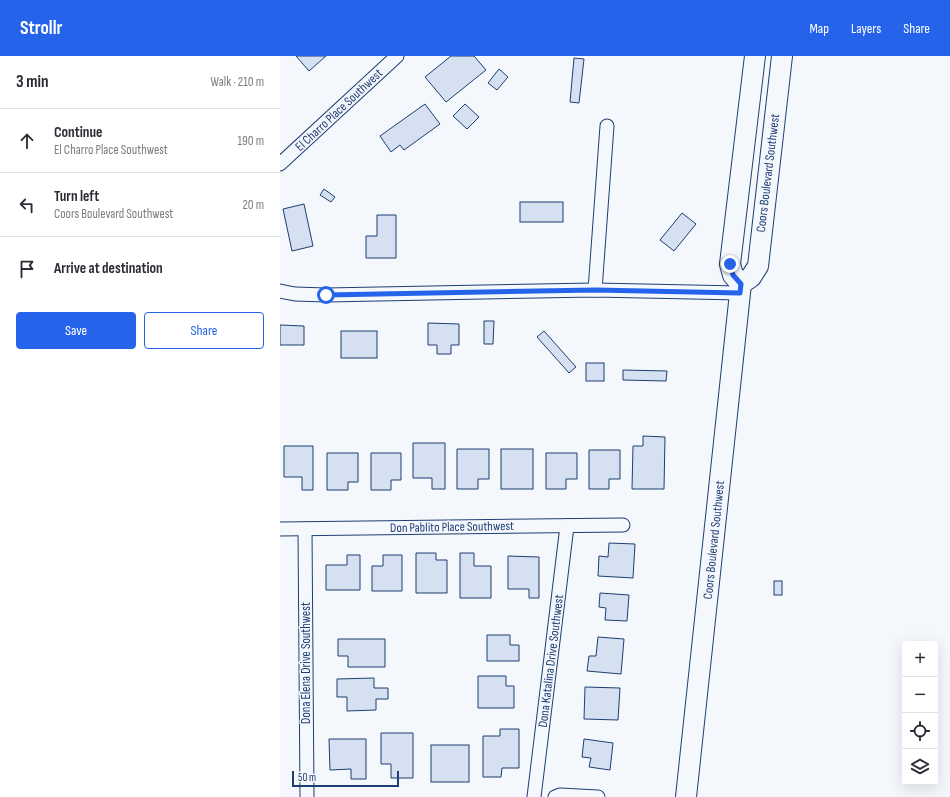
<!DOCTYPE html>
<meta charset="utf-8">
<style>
:root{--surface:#fff;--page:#f2f2f3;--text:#2b2b33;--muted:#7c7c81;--line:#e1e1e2;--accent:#2563eb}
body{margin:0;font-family:"Sofia Sans Condensed",sans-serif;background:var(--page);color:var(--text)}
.controls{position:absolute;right:12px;bottom:12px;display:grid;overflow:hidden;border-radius:4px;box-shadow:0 4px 16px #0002}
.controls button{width:36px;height:36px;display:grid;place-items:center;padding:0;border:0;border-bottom:1px solid var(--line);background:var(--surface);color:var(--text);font:20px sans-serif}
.scale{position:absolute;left:12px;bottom:10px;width:107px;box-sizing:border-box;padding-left:4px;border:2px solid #1d3f73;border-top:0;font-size:11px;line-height:14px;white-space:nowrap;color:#1d3f73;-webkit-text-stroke:3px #f4f7fb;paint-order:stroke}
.stop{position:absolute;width:12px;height:12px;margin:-9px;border:3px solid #2563eb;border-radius:50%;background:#fff}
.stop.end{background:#2563eb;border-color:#fff;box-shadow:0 1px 4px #0008}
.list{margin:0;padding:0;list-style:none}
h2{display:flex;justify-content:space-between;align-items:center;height:52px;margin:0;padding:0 16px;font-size:17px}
h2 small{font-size:13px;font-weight:400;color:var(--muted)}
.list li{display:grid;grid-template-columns:26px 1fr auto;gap:12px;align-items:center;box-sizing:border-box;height:64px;padding:0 16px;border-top:1px solid var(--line)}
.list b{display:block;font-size:15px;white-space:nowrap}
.list p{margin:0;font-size:13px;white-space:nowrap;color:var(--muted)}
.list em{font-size:13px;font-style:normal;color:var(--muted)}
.actions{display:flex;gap:8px;padding:12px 16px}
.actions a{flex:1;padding:9px 0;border:1px solid var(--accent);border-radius:4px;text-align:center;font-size:14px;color:var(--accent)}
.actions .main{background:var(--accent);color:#fff}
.icon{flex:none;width:22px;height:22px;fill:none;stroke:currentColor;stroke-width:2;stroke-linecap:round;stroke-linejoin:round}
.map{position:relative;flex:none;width:670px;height:741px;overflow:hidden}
header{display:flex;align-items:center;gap:24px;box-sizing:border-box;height:56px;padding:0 20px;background:var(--accent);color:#fff}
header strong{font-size:19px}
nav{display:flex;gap:22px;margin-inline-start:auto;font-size:14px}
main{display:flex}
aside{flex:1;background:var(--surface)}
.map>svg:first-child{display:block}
.building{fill:#d5e0f0;stroke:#1d3f73}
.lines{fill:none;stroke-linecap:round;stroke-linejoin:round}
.street-casing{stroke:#1d3f73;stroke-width:15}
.primary-casing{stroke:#1d3f73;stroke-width:22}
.street{stroke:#f4f7fb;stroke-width:13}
.primary{stroke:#f4f7fb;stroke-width:20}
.route{stroke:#2563eb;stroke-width:5}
.labels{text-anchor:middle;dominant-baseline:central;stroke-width:3;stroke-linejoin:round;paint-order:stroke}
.street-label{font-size:13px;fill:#1d3f73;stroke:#f4f7fb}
</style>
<header>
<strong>Strollr</strong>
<nav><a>Map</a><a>Layers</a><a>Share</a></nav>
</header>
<main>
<aside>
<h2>3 min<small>Walk · 210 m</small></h2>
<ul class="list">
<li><svg class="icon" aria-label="ahead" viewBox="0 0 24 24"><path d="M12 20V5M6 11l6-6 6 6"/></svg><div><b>Continue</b><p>El Charro Place Southwest</p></div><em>190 m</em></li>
<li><svg class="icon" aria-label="left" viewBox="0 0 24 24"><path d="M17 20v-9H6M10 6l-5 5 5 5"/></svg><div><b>Turn left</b><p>Coors Boulevard Southwest</p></div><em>20 m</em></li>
<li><svg class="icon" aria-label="arrive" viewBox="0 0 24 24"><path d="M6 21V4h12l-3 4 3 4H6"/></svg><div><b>Arrive at destination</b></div></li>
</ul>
<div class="actions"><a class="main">Save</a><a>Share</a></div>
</aside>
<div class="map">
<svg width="670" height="741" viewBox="0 0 670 741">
<rect width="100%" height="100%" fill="#f4f7fb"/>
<g class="building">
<path d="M16,0H46L29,15Z"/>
<path d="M171,0H194L206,14L166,46L145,21Z"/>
<path d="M294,2L304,3L299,47L290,46Z"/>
<path d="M219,13L228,21L217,34L208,27Z"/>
<path d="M145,48L160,68L124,94L120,89L111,96L100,80Z"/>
<path d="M185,48L199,61L187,73L173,60Z"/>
<path d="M44,133L55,141L51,146L40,139Z"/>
<rect x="240" y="146" width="43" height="20"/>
<path d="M24,148L33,190L12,195L3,153Z"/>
<path d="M402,157L416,168L394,195L380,184Z"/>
<path d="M97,159H116V202H86V180H97Z"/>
<path d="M204,265H214L213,288H204Z"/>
<path d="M148,267L179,268V289H171V298H157V289H148Z"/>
<path d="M0,269L24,270V289H0Z"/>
<rect x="61" y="275" width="36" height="27"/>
<path d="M264,275L296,311L289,317L257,281Z"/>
<rect x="306" y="307" width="18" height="18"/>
<path d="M343,314L387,315L386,325L343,324Z"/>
<path d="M363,380L385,381L384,433H352L353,390H363Z"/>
<path d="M133,387H165V433H152V422H133Z"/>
<path d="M4,390H33V434H22V421H4Z"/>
<path d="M177,393H209V423H198V433H177Z"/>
<rect x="221" y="393" width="32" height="40"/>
<path d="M309,394H340V423H329V433H309Z"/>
<path d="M47,397H78V426H68V434H47Z"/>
<path d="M91,397H121V424H111V434H91Z"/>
<path d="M266,397H297V423H286V433H266Z"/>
<path d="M329,487L355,488L353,522L318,520L319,500L328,501Z"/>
<path d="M136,497H156V504H167V537H136Z"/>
<path d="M180,497H194V510H211V542H180Z"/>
<path d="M67,499H80V534H46V509H67Z"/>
<path d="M103,499H122V535H92V510H103Z"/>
<path d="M228,500L259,501V542H249V533H228Z"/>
<rect x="494" y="525" width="8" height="14"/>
<path d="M320,537L349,539L347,565L325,564L326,552L319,551Z"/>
<path d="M207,579H230V589H239V605H207Z"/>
<path d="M318,581L344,583L341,618L307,615L309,600H316Z"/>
<path d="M58,583H105V611H68V600H58Z"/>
<path d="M198,620H226V630H234V652H198Z"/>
<path d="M94,622V632H108V643H96V654L67,655V641H57V623Z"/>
<path d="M305,631L340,632L338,664L304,663Z"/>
<path d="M220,673H239V712H222L221,721H203V680H220Z"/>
<path d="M101,677H133V722H111V708H101Z"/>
<path d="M49,683H86V723H71V713L50,714Z"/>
<path d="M304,683L333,687L330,714L309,711L311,702L302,701Z"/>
<rect x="151" y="689" width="38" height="37"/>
</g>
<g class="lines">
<defs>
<g id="street">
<path d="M0,108L117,0"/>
<path d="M315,234L327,70"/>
<path d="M0,235L15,238L46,239L315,234L460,237"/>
<path d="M0,473L343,469"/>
<path d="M25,473L27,741"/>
<path d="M254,741L287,470"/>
<path d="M275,741L280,739L318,741"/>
</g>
<g id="primary">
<path d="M461,228L471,221L478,210L502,0"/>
<path d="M406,741L460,237L461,228L453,219L450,208L475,0"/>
</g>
</defs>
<use href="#street" class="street-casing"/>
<use href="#primary" class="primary-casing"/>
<use href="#street" class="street"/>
<use href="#primary" class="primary"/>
</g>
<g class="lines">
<path class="route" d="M46,239L315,234L460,237L461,228L453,219L450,208"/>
</g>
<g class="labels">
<g class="street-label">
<text transform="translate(59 54) rotate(-43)">El Charro Place Southwest</text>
<text transform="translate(488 117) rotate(-83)">Coors Boulevard Southwest</text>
<text transform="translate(172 471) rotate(-1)">Don Pablito Place Southwest</text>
<text transform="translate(434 484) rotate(-84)">Coors Boulevard Southwest</text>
<text transform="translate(271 605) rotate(-83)">Dona Katalina Drive Southwest</text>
<text transform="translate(26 607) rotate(-90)">Dona Elena Drive Southwest</text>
</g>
</g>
</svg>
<div class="controls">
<button>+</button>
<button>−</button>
<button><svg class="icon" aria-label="locate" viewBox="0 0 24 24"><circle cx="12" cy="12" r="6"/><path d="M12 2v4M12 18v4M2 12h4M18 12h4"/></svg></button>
<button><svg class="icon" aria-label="layers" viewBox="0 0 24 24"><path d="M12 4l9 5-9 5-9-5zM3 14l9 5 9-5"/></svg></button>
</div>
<div class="scale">50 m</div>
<div class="stop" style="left:46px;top:239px"></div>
<div class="stop end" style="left:450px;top:208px"></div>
</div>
</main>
